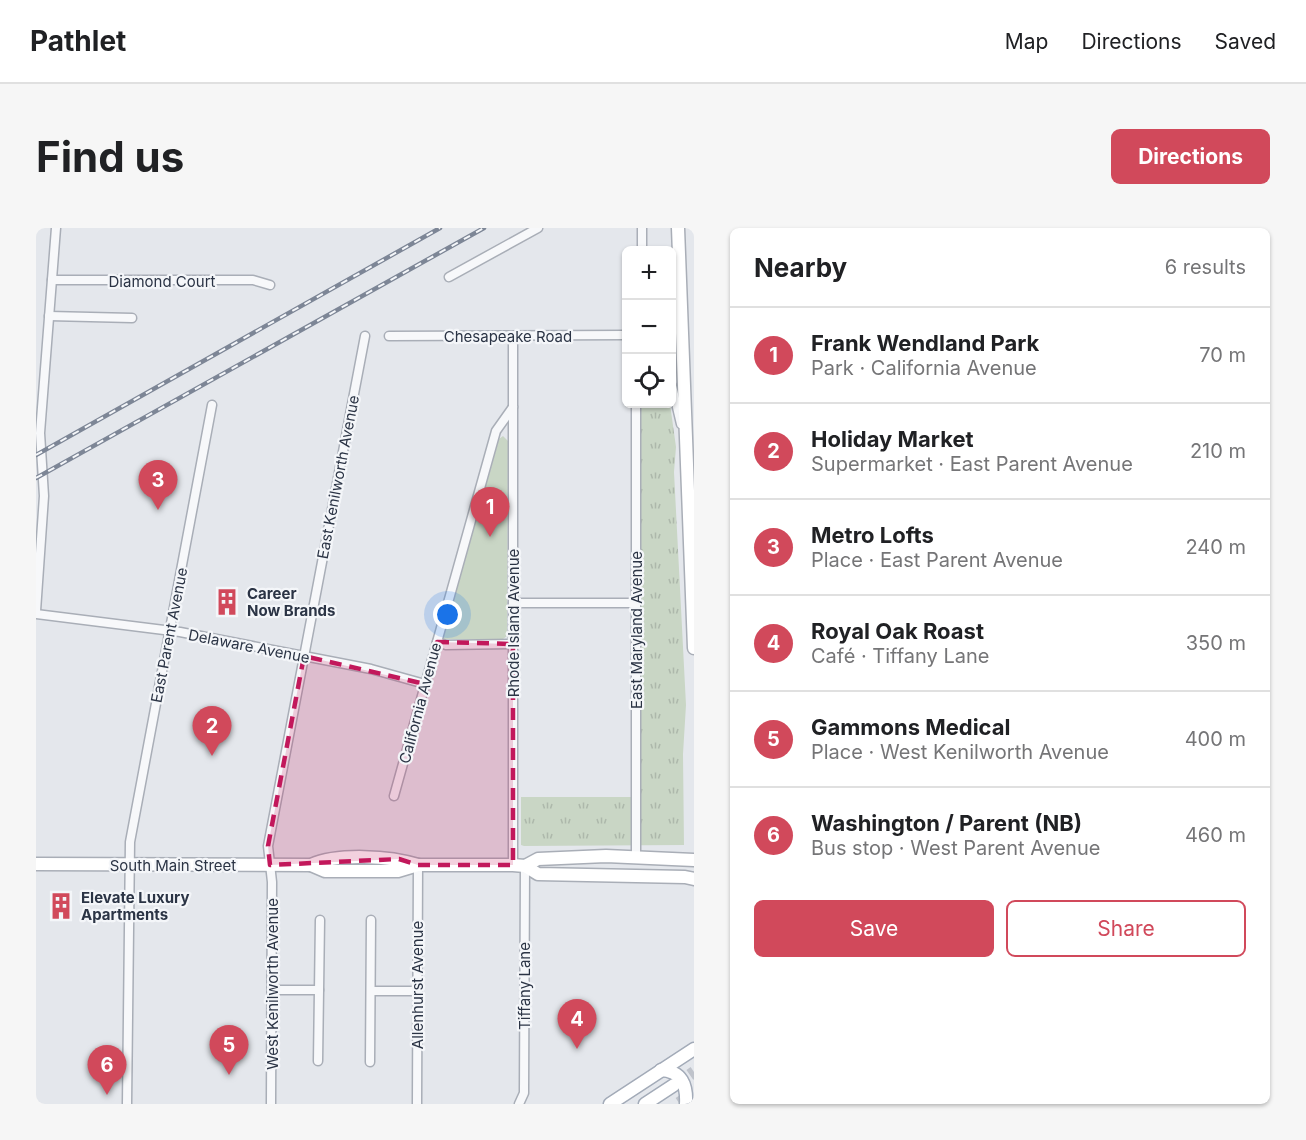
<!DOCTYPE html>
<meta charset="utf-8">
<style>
:root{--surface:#fff;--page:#f6f6f6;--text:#202124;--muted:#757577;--line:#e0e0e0;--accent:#d1495b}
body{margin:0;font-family:Inter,sans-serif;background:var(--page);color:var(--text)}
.controls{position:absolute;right:18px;top:18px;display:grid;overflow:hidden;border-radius:9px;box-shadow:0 2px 4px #0004}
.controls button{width:54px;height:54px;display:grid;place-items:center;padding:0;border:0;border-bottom:2px solid var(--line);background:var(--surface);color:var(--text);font:30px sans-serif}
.you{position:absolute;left:412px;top:387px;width:21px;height:21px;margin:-15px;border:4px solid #fff;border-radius:50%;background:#1a73e8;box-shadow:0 0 0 9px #1a73e833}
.badge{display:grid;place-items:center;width:39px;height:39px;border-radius:50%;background:var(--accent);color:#fff;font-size:20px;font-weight:700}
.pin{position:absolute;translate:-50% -50px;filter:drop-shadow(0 2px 3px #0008)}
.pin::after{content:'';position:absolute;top:32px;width:21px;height:18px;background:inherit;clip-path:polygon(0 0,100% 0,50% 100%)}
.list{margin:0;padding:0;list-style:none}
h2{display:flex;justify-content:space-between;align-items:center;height:78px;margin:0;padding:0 24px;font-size:26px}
h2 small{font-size:20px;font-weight:400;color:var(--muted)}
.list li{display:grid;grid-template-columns:39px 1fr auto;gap:18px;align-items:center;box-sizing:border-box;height:96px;padding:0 24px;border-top:2px solid var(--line)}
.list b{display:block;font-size:22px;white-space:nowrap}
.list p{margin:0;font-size:20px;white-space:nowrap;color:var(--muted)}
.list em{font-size:20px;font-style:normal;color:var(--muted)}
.actions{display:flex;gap:12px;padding:18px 24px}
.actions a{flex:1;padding:14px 0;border:2px solid var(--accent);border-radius:9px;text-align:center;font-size:21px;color:var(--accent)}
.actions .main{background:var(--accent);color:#fff}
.icon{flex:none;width:33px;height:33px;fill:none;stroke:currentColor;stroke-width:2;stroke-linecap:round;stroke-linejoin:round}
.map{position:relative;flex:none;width:658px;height:876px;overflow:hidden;border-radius:9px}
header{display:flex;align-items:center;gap:36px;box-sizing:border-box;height:84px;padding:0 30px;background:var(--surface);border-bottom:2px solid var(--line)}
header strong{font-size:28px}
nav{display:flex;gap:33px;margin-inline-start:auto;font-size:21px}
.intro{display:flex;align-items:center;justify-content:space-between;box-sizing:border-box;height:144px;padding:0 36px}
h1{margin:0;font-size:42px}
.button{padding:15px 27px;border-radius:9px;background:var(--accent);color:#fff;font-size:21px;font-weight:700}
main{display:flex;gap:36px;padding:0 36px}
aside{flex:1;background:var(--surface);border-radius:9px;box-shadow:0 2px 4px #0004}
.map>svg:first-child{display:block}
.grass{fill:url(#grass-tufts)}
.green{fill:#c9d6c5}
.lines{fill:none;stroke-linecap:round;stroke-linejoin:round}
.primary-tunnel{stroke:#bfc3cb;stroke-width:12;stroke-dasharray:12 6;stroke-linecap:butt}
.street-casing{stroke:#a9aeb7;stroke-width:11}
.secondary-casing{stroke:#a9aeb7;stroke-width:15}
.primary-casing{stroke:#a3abb8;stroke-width:15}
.street{stroke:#f7f8fa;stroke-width:8}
.secondary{stroke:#fff;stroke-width:12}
.primary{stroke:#fff;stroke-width:12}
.rail-casing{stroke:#7d8696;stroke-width:4.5}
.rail{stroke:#f4f6f9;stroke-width:2;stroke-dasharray:7;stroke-linecap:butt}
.marked{fill:#c2185b;fill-opacity:0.2;stroke:#c2185b;stroke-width:4.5;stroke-dasharray:12 8;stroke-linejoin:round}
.labels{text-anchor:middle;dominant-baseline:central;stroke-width:4.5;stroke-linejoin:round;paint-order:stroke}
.street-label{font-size:15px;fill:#2b3445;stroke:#f4f6f9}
.poi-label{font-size:15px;font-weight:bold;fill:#2b3445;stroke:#f4f6f9;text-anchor:start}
</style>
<header>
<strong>Pathlet</strong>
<nav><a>Map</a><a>Directions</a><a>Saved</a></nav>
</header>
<div class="intro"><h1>Find us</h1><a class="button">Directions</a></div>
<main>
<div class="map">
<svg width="658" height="876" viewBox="0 0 658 876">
<defs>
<pattern id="grass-tufts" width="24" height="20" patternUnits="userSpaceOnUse" patternTransform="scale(1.5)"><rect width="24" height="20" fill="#c9d6c5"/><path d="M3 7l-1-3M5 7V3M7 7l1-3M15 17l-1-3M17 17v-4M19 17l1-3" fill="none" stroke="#adb8ab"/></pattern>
</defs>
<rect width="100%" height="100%" fill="#e4e7ec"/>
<path class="grass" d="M605,176H634L640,219L638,244L650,477L647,526L648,617L488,618L485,617V569H604Z"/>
<path class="green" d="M467,208L472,213L471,408L467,411H407L463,211Z"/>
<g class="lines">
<g class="primary-tunnel">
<path d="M639,857L658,844"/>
<path d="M643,875L658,865"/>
</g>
<defs>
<g id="street">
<path d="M606,22V0"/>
<path d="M413,49L502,0"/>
<path d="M16,52H217L234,57"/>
<path d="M13,88L96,90"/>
<path d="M353,108L590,107"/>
<path d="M636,158L645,196"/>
<path d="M477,375H600"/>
<path d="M0,383L8,268L4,205L20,0"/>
<path d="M0,386L144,404L335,441L389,456"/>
<path d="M401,414L410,417L477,416"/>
<path d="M358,568L460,203L477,179"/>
<path d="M600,628V176"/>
<path d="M477,637V117"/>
<path d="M236,762H283"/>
<path d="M335,763H381"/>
<path d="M282,833L284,692"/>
<path d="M334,834L335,692"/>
<path d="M91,876L94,614L176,177"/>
<path d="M235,876L236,654L232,618L329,108"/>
<path d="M381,876L382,637"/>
<path d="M483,876L488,865L489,638"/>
</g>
<g id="secondary">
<path d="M642,0L658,420"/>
<path d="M0,636L275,637C302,625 354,628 382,637"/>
<path d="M275,637L289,643H362L382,637H477L489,638L502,646L649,649L658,651"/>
<path d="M489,638L502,631L570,628L658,632"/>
</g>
<g id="primary">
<path d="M625,842C646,843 651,857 650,876"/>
<path d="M574,876L658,821"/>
<path d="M609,876L638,857"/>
</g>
</defs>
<use href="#street" class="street-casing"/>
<use href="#secondary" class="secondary-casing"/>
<use href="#primary" class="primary-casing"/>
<use href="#street" class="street"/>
<use href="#secondary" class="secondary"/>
<use href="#primary" class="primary"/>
<defs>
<g id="rail">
<path d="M0,227L404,0"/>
<path d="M0,250L448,0"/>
</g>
</defs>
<use href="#rail" class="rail-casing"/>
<use href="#rail" class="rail"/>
</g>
<path class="marked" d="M401,414L477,416V637H382L363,631L234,637L232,618L268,428L389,456Z"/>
<defs>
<symbol id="building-bare" viewBox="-9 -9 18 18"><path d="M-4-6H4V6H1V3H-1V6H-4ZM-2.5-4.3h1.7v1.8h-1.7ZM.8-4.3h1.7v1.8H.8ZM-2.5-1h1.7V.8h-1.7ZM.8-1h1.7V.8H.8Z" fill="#d1495b" stroke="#f4f6f9" stroke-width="2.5" paint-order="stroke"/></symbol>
</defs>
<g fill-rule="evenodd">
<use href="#building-bare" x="172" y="355" width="38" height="38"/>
<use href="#building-bare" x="6" y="659" width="38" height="38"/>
</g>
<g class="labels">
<g class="street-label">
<text x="126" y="53">Diamond Court</text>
<text x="472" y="108">Chesapeake Road</text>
<text transform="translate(302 249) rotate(-79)">East Kenilworth Avenue</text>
<text transform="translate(477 395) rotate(-90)">Rhode Island Avenue</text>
<text transform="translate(600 402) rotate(-90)">East Maryland Avenue</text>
<text transform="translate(133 407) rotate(-79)">East Parent Avenue</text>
<text transform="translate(213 418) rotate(11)">Delaware Avenue</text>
<text transform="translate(384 475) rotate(-75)">California Avenue</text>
<text x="137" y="637">South Main Street</text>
<text transform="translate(236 756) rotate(-90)">West Kenilworth Avenue</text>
<text transform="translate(381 757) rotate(-90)">Allenhurst Avenue</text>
<text transform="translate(488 758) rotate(-90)">Tiffany Lane</text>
</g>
<g class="poi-label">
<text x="211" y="365">Career<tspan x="211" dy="17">Now Brands</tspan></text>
<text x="45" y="669">Elevate Luxury<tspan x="45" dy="17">Apartments</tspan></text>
</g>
</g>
</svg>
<div class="controls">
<button>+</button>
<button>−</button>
<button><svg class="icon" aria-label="locate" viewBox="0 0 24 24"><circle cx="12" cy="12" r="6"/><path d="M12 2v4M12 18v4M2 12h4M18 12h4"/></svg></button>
</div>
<div class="you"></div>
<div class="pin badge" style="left:454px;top:309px">1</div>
<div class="pin badge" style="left:176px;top:528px">2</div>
<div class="pin badge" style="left:122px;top:282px">3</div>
<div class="pin badge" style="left:541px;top:821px">4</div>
<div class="pin badge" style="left:193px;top:847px">5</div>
<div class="pin badge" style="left:71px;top:867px">6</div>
</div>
<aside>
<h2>Nearby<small>6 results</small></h2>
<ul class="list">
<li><span class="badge">1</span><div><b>Frank Wendland Park</b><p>Park · California Avenue</p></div><em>70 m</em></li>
<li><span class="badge">2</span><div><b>Holiday Market</b><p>Supermarket · East Parent Avenue</p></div><em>210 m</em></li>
<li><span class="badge">3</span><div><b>Metro Lofts</b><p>Place · East Parent Avenue</p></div><em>240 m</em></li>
<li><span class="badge">4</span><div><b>Royal Oak Roast</b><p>Café · Tiffany Lane</p></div><em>350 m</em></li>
<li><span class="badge">5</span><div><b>Gammons Medical</b><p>Place · West Kenilworth Avenue</p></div><em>400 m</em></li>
<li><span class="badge">6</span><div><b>Washington / Parent (NB)</b><p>Bus stop · West Parent Avenue</p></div><em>460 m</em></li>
</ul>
<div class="actions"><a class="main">Save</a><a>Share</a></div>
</aside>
</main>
